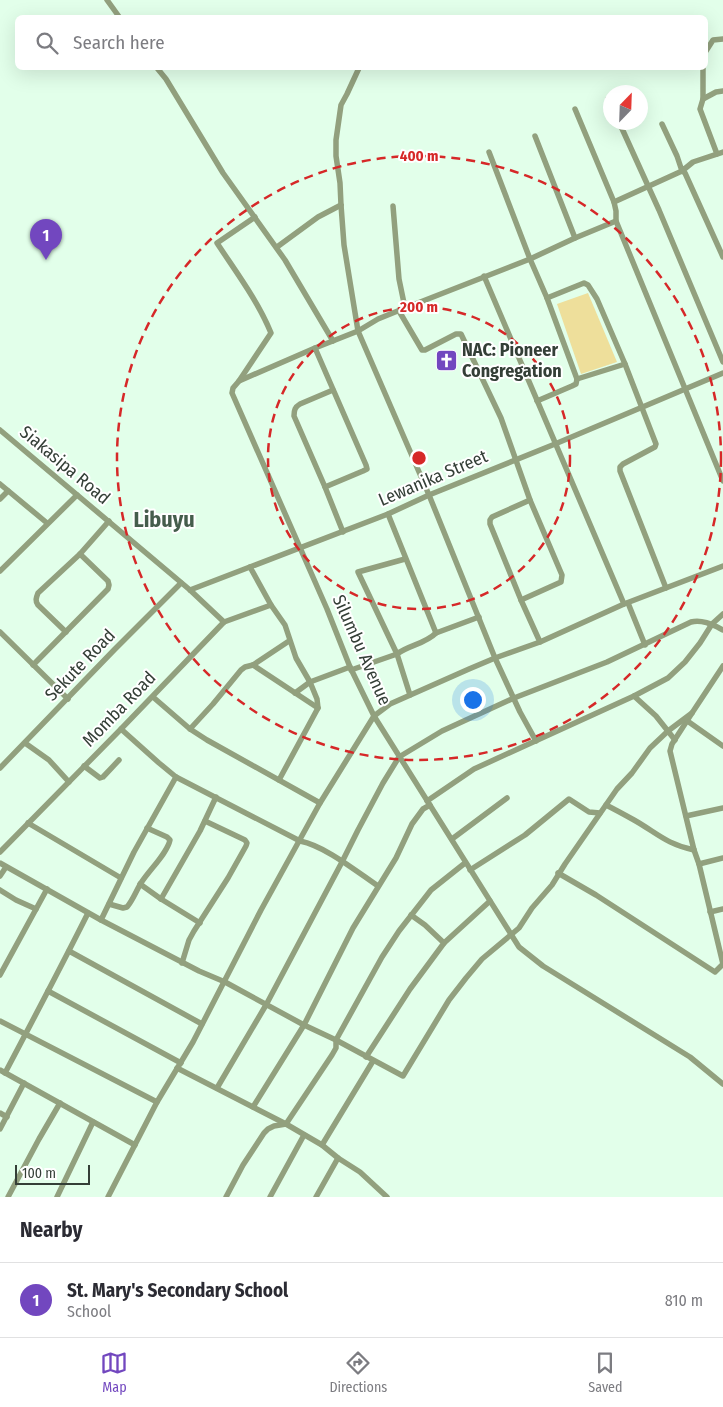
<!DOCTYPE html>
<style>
:root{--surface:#fff;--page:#f2f2f3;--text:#2b2b33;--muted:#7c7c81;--line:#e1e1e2;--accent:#7247bf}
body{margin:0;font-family:"Fira Sans Condensed",sans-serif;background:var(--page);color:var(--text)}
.compass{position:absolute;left:603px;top:85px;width:45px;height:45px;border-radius:50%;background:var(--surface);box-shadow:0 5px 20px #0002;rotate:23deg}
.scale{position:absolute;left:15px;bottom:12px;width:75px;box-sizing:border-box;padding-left:5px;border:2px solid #343f37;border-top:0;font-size:14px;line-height:18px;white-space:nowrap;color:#343f37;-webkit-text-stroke:4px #fff;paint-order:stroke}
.you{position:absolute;left:472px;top:699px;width:18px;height:18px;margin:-12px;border:4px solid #fff;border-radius:50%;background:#1a73e8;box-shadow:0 0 0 8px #1a73e833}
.badge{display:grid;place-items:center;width:32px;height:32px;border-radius:50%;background:var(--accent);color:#fff;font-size:16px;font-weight:700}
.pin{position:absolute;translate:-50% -41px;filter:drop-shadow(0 1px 2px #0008)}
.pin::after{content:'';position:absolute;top:26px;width:18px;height:15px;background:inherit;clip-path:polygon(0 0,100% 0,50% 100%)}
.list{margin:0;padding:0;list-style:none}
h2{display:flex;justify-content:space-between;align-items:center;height:65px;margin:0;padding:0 20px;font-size:21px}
h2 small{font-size:16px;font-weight:400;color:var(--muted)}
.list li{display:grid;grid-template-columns:32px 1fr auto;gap:15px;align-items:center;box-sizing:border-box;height:75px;padding:0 20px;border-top:1px solid var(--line)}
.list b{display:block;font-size:19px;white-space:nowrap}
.list p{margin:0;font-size:16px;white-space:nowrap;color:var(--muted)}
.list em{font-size:16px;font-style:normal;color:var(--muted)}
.icon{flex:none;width:28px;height:28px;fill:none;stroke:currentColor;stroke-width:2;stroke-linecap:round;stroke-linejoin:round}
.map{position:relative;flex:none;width:723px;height:1197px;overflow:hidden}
.search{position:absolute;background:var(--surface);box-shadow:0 5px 20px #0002;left:15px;right:15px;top:15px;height:55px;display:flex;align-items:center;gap:12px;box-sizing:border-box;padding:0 18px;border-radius:8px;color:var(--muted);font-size:19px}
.sheet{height:140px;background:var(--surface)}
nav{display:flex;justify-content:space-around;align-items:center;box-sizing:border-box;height:70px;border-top:1px solid var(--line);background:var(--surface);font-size:14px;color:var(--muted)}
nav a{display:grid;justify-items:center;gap:2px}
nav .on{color:var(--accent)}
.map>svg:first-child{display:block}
.green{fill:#eedf9b}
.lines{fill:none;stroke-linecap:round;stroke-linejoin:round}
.street{stroke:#92a07e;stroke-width:5.5}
.ring{fill:none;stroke:#d62828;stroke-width:2.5;stroke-dasharray:9 6}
.labels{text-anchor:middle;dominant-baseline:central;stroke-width:4;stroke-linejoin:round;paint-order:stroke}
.poi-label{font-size:18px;font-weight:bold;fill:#343f37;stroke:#fff;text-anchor:start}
.street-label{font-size:18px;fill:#343f37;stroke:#fff}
.district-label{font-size:22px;font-weight:bold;fill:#455d4c;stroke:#fff}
.centre{fill:#d62828;stroke:#fff;stroke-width:2.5}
.ring-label{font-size:15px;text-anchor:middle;font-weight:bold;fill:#d62828;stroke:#fff;stroke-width:4;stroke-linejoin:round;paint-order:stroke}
</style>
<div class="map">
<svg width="723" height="1197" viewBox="0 0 723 1197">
<rect width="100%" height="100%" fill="#e2ffea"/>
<path class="green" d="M588,293L617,362L581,374L557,304Z"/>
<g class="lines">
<g class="street">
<path d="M107,0L120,18"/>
<path d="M706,51L713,40L723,39"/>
<path d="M157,68L166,79L223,173L285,260L333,341"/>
<path d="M359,68L347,94L341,105L336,140V156L340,183L341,205L344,245L358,331L429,495L495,658L520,712L536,741"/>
<path d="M608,99L610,104"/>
<path d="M703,99V68"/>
<path d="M575,109L614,202L616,211V221L723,481"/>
<path d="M619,122L659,210L723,362"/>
<path d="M662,124L677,156L682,171L693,162L723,152"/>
<path d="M535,136L575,238"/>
<path d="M489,152L530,259L547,298L577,379L576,384L572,386L537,401"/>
<path d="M717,154L700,109L703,99L716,92L723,91"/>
<path d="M614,202L682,171L685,173L723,257"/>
<path d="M393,206L399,279L405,308"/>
<path d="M616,221L575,238L530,259L405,308L378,319L358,331L315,348L239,381L233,388L232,393L327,609L350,667L374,716L519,947L543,966L690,1057L723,1084"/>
<path d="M277,247L318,217L341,205"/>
<path d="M484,276L624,604"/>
<path d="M547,298L584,283L588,285L597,299L625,364L656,444L655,447L653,448L623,464L620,467V471L666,588"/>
<path d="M399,311L422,350H425L456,334H461L501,418L530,500L562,575L561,582L521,600"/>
<path d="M315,348L366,465L367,469L363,471L325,487L343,532"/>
<path d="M577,379L625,364"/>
<path d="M239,381L271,333C258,301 236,272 217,243L255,217"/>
<path d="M0,430L190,590L224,622"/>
<path d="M0,484L47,523"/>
<path d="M325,487L294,416C294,410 295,407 300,404L333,390"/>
<path d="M0,499L8,491"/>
<path d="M530,500L492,517L490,520V524L521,600L540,642"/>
<path d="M388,514L436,633L479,617"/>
<path d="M405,559L358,572L397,654C409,645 425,644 436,633"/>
<path d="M250,567L271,605L285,625L296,658L310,682L317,699L318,708L279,780"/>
<path d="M0,571L77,495"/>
<path d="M190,590L388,514L429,495L555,444L723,373"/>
<path d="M628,603L645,645"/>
<path d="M0,632L68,699"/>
<path d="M66,632L38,605C35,601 36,598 38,593L80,554L109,521"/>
<path d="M33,665L108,589L109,585L108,581L80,554"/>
<path d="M253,665L318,708"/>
<path d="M723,666L692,713L672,744L670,751L694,850L699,864L723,964"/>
<path d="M351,670L397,654L410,695"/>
<path d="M295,693L310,682L350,667"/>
<path d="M634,696L656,716L675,740"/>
<path d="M153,697L190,729L207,740L320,803"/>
<path d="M686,720L723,746"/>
<path d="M121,729L159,763L176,777L300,841C325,846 356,871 378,886"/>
<path d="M190,729L213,704L241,670L245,667L253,665L289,641"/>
<path d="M25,743L49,760L69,782"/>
<path d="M84,766L100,778L103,777L119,760"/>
<path d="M0,768L115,649L181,583"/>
<path d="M427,801L474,769L634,696L668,678L685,662L700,643L712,624L723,614"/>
<path d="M606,805C616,810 625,815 634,820C657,833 666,844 694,850"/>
<path d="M686,816L723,808"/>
<path d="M28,823L121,878"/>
<path d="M452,839L507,798"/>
<path d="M0,852L121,729L224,622L271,605"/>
<path d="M0,863L101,920L199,971L225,982L304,1025L336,1040L403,1076L449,1000L466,978L482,959L519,928L532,908L552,885L565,864L617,789L632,773L650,748L668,731L692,713"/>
<path d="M699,864L723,858"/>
<path d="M470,870L525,835L569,799L589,812L600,813"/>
<path d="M558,873L596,895L715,972L723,964"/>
<path d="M0,876L6,867"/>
<path d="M140,884L161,899L200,923"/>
<path d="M0,890L16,900L36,909"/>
<path d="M161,899L200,831L216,797"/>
<path d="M109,904L123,908L127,907C133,900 136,891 141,883C149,870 167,854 170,840L167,837L147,828"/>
<path d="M710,912L723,909"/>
<path d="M101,920L134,852L176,777"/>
<path d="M444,943L490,901"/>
<path d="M69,951L202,1024"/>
<path d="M182,963L189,940L194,931L228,878L246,846L247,843L245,840L205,821"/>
<path d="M0,975L47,889"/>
<path d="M48,991L181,1063"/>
<path d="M0,1021L157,1102"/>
<path d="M366,1057L410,989L444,943L425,925L411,915"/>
<path d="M177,1068L286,1124L322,1145L338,1158L360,1172L387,1197"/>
<path d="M0,1070L135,1145"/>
<path d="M5,1073C33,1020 61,967 88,913"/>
<path d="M217,1088L266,1005L342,862L358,830L383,783L399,757L442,731L514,698L607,662L691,622C702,619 713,625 723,630"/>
<path d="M253,1107L304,1025L353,928L396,858L412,824L423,809L430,805"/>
<path d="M0,1113L7,1117"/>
<path d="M0,1129L24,1083"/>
<path d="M322,1145L373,1061"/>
<path d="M8,1197L39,1139L60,1103"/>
<path d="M57,1197L93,1122"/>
<path d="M108,1197L157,1102L193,1042L261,910L320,803L374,716L390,704L469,669L495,658L540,642L624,604L723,566"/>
<path d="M226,1197L243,1165L264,1133L268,1129L274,1126L286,1124L332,1055L336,1048V1040L382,957L399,931L431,890L465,863"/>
<path d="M270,1197L304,1135"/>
<path d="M316,1197L338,1158"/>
</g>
</g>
<g class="ring">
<circle cx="419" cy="458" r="151"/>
<circle cx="419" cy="458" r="302"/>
</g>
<defs>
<symbol id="church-square" viewBox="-11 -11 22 22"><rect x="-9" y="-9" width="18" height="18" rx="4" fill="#7247bf" stroke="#fff"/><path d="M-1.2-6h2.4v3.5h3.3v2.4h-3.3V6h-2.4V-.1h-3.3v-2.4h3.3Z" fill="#fff"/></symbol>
</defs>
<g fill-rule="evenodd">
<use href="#church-square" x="434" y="348" width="25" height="25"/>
</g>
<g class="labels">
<g class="poi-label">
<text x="462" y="350">NAC: Pioneer<tspan x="462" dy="21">Congregation</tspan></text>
</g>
<g class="street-label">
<text transform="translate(65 465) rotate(40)">Siakasipa Road</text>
<text transform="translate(433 478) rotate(-23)">Lewanika Street</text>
<text transform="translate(362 650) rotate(66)">Silumbu Avenue</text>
<text transform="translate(80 665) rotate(-46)">Sekute Road</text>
<text transform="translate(119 709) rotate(-46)">Momba Road</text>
</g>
<g class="district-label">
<text x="164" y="519">Libuyu</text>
</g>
</g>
<circle cx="419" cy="458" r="8" class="centre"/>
<g class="ring-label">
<text x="419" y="161">400 m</text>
<text x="419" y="312">200 m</text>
</g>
</svg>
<svg class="compass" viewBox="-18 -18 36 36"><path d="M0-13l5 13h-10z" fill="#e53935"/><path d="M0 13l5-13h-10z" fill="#7c7c81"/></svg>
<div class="scale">100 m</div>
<div class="you"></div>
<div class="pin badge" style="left:46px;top:260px">1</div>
<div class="search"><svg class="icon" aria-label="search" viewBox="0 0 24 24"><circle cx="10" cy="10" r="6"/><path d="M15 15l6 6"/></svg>Search here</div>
</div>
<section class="sheet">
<h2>Nearby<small></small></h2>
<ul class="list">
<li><span class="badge">1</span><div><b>St. Mary's Secondary School</b><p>School</p></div><em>810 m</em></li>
</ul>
</section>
<nav>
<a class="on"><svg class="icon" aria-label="map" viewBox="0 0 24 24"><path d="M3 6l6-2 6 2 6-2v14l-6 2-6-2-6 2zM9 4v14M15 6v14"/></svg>Map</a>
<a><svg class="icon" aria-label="directions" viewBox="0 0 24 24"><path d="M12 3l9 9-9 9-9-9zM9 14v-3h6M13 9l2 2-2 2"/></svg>Directions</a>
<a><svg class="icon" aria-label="saved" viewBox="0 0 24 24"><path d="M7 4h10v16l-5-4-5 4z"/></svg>Saved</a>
</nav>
